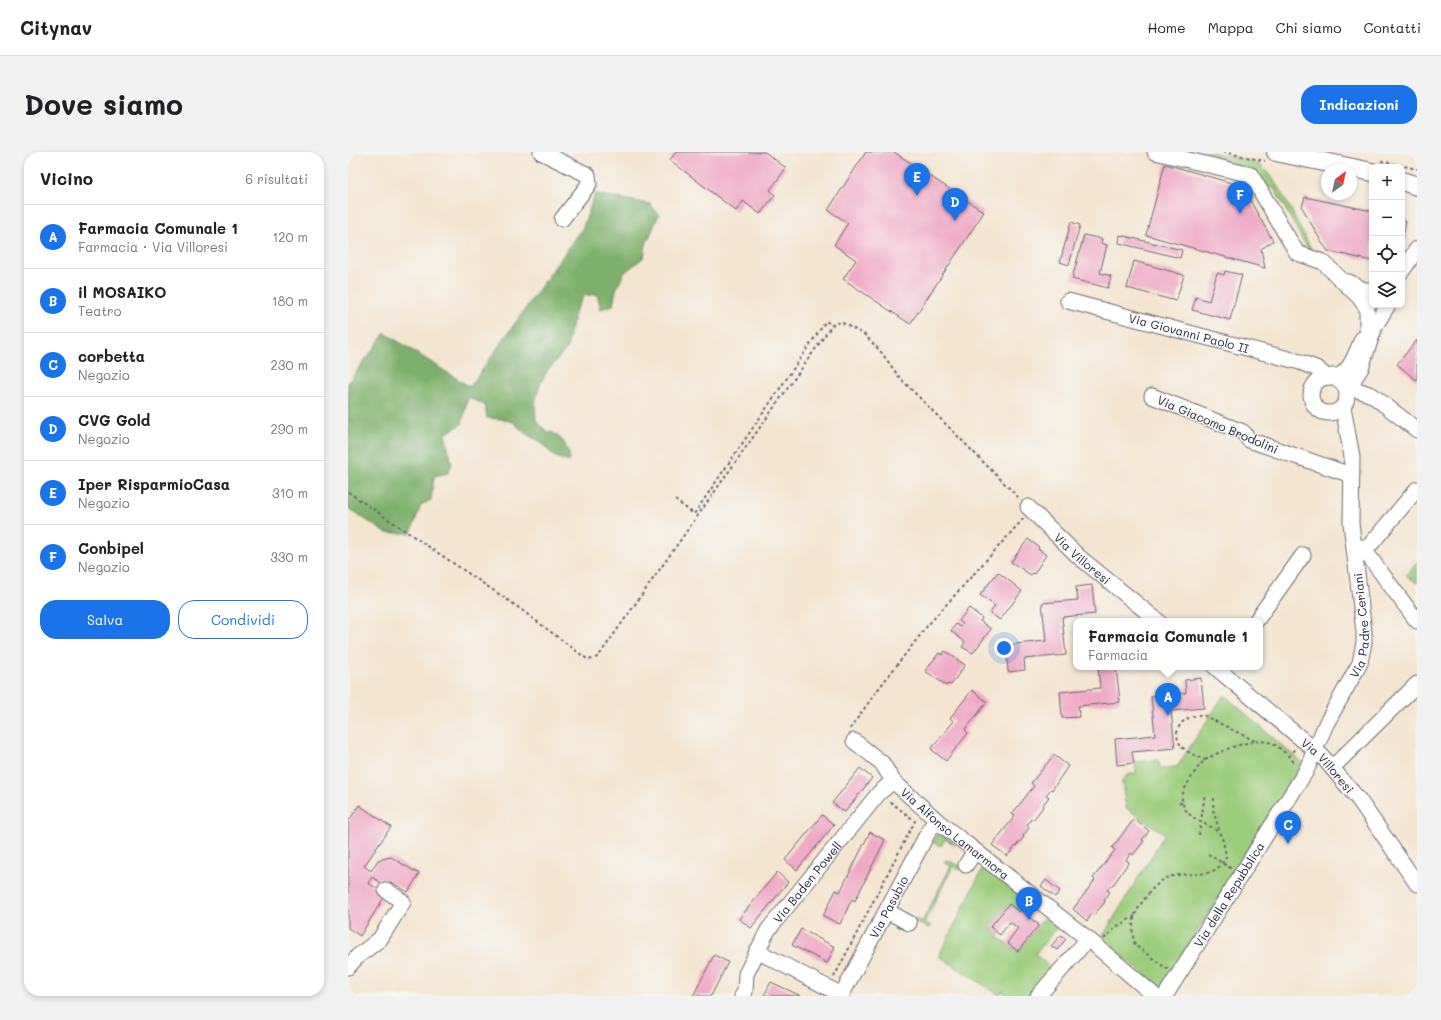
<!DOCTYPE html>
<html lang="it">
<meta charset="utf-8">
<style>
:root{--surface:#fff;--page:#f2f2f2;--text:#202124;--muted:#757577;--line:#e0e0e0;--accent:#1a73e8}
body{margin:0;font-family:Mali,sans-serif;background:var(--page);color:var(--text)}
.controls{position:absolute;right:12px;top:12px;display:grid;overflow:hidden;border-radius:8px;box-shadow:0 2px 6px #0003}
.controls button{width:36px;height:36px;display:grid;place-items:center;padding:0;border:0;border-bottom:1px solid var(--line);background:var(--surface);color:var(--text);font:20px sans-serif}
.compass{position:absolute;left:973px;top:12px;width:36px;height:36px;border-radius:50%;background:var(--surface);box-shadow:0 2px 6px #0003;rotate:33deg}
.you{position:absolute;left:656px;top:496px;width:14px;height:14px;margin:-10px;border:3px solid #fff;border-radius:50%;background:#1a73e8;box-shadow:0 0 0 6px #1a73e833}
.badge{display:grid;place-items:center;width:26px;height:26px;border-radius:50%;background:var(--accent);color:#fff;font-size:13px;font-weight:700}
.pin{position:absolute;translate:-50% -33px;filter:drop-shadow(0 1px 2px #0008)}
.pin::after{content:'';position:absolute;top:21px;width:14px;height:12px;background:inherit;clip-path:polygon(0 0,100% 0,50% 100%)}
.popup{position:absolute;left:725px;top:466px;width:190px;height:52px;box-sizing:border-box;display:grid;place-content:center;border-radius:8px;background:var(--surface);filter:drop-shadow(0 1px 3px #0005);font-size:13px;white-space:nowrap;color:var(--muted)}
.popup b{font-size:15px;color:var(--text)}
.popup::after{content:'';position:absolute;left:50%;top:100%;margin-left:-8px;border:8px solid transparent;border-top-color:var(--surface)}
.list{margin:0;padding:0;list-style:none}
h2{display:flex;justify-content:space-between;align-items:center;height:52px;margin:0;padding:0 16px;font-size:17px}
h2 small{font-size:13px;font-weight:400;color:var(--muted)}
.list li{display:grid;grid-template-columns:26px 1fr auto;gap:12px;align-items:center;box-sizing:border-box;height:64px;padding:0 16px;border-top:1px solid var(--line)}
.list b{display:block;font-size:15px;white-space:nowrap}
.list p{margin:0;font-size:13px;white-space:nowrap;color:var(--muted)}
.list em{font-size:13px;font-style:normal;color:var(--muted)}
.actions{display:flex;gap:8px;padding:12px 16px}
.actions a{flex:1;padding:9px 0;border:1px solid var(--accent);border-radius:16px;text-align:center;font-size:14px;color:var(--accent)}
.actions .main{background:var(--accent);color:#fff}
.icon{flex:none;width:22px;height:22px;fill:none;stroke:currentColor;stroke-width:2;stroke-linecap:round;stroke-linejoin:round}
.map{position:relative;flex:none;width:1069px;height:844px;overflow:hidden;border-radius:16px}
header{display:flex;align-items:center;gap:24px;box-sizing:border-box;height:56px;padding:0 20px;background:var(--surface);border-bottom:1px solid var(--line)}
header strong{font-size:19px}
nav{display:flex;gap:22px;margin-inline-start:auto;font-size:14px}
.intro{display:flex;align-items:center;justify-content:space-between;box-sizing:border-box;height:96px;padding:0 24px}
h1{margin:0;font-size:28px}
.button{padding:10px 18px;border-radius:16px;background:var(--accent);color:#fff;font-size:14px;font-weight:700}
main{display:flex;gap:24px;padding:0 24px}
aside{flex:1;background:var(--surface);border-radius:16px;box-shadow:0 2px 6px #0003}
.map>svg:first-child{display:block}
.green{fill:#9ccd7d;stroke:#5f785c}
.forest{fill:#7db06c;stroke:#506954}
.building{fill:#efaac6}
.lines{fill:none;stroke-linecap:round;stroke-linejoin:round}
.minor-casing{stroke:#6c666f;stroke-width:17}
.major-casing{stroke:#6c666f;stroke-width:20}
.path{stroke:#6c666f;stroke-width:2;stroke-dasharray:3 3;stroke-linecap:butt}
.minor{stroke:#fff;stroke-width:15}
.major{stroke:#fff;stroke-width:18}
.labels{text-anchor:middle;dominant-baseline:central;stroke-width:3;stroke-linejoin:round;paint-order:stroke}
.street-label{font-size:12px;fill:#22223b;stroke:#f6f6f2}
</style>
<header>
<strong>Citynav</strong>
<nav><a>Home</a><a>Mappa</a><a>Chi siamo</a><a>Contatti</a></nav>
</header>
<div class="intro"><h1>Dove siamo</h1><a class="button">Indicazioni</a></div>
<main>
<aside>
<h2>Vicino<small>6 risultati</small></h2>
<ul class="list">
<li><span class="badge">A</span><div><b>Farmacia Comunale 1</b><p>Farmacia · Via Villoresi</p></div><em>120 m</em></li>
<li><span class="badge">B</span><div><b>il MOSAIKO</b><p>Teatro</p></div><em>180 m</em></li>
<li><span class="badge">C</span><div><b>corbetta</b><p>Negozio</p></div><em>230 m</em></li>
<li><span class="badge">D</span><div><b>CVG Gold</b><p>Negozio</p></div><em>290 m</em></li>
<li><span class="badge">E</span><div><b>Iper RisparmioCasa</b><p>Negozio</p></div><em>310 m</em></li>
<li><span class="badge">F</span><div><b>Conbipel</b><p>Negozio</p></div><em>330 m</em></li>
</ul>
<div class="actions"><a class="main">Salva</a><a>Condividi</a></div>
</aside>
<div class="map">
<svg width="1069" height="844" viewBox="0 0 1069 844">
<rect width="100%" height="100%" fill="#f6f6f2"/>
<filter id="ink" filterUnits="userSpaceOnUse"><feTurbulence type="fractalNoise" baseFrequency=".025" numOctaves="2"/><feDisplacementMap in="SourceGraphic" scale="8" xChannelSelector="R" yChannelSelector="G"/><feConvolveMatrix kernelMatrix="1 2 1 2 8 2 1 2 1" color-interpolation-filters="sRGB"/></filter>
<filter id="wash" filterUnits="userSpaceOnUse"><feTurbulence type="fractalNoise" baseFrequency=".012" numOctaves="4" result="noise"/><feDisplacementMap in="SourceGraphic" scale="16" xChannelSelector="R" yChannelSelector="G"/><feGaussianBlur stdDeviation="0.9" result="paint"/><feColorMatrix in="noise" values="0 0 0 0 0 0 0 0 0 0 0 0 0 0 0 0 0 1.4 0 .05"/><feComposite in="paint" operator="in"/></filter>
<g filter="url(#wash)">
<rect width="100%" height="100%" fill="#f4e5d0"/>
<g class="green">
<path d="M828,0H864L897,8L912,13L925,27L939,50L963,97H960L926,36L919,35L907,18Z"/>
<path d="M1069,410V431L1058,423Z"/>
<path d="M876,543L954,611L813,838L810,837L809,833L753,787L817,682L778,656L774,630L779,623L788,621L787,610L810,608L812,616L829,615Z"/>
<path d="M593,682L595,683L608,693L597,687L593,694L585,690L589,684Z"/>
<path d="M599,708L612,714V718L605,714L576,771L583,774L580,776L568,770L567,768L568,767L574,770L603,714L596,710Z"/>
<path d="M635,716H636L679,749L671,759L661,752L642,775L652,783L650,786L670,799L697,765L710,774L687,802L706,818L683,844H660L654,839L651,843L591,804Z"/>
</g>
<path class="forest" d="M247,42L302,52L311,63L298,92L296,105L276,121L268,138L265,153L253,157L249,142L236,144L228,157L219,196L200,218L192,232L187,251L188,268L198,279L206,281L215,289L221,301V310L206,304L192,290L178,282L165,270L154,267L139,266L137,253L120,245L114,272L97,282L104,312L100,321L86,324L83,348L73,353L63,381H38L0,356V231L37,181L122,235L235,75Z"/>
<g id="blocks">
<g class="building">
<path d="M328,0H417L438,16L422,38L427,43L412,62L395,49L388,59L322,8Z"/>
<path d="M518,0H546L636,60L562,172L495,127L508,108L486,93L500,71L480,58Z"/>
<path d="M817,12L894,34L925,89L913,97L917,116L798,83Z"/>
<path d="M957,45L1024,59V109L980,99L974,91L954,55Z"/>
<path d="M1054,66L1058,70L1055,86H1054Z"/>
<path d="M723,70L732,73L721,113L712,110Z"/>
<path d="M736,83L754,87L753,91L759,93L752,121L763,124L760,136L724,127Z"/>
<path d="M772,83L834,98L832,106L771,91Z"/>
<path d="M786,109L836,123L828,149L779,136Z"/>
<path d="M877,119L894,123L882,168L844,158L848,145L861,149L869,121L876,123Z"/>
<path d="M1069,188V229L1049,212Z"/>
<path d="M680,387L691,395L690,397L698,403L686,422L685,421L683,423L663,410Z"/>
<path d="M650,420L674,439L652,468L642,461L647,454L632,443Z"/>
<path d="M744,433L747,462L714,465L718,503L676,507L677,518L660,520L658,493L698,489L694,451L730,448L728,435Z"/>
<path d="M621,456L634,466L632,469L643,477L625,501L614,495L617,490L603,479L608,472L612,475L615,472L611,469Z"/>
<path d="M597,499L617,513L603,533L600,532L599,534L577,519L591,501L594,503Z"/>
<path d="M750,515H768L772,550L730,554L731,565L714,566L712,540L752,536Z"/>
<path d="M853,526L856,556L823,559L827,596L784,600L786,611L769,613L767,587L807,583L803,544L838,541L837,528Z"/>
<path d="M624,538L639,550L617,578L620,581L598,609L583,597L606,569L602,566Z"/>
<path d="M706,603L720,614L704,638L703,637L698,643L701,645L694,654L695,655L685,668L683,667L679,673L681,676L675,684L676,685L659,704L644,693L667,664L664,662L686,634L683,631Z"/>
<path d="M512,616L524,626L497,660L484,651Z"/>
<path d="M11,653L43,675L16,714L23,719L30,708L43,705L71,722L60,740L43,730L36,733L24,725L20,731L38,742L12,784L0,776V670Z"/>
<path d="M474,663L486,673L449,718L437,708Z"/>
<path d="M786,667L801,679L794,688L796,689L785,703L783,701L778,708L781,710L765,733L764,732L759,738L762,740L756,749L757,750L746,763L744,762L739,769L725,757L747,728L745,726L767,698L764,696Z"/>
<path d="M522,680L537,688L507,749L504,747L492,772L475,764L488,738L492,740Z"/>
<path d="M429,720L440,730L403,776L391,767Z"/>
<path d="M698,728L712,739L707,745L693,734Z"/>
<path d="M661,752L671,760L672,758L691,773L670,799L659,791L670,776L662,770L652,783L642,775Z"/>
<path d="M453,777L487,795L479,811L444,793Z"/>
<path d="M713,783L718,787L709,798L703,794Z"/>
<path d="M366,803L380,810L363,844H345Z"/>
<path d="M423,830L453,844H416Z"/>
</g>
</g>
</g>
<g filter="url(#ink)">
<use href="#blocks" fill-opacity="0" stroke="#6c666f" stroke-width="1"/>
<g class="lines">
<defs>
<g id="minor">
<path d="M193,0L240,23L241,32L214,67"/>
<path d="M807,0L903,23L949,101L975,110L1011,145L1019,156V178"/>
<path d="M1054,119L1069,97"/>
<path d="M1001,130L1016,138H1024"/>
<path id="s1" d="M720,149L952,210L970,217L978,225"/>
<path d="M983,224C986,224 990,224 992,223C1003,218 1010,197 1014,187"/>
<circle cx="981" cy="243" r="18"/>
<path d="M996,232L1001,235L1024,243L1069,278"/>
<path d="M999,241L1002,233L1013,216L1027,174L1040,153"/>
<path d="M804,244L887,277L895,280L901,288L1003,323"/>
<path id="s2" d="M680,355L731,405L810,469"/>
<path d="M1006,394L1012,395L1017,399L1069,469"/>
<path d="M1017,399L1069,337"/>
<path d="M908,469L955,403"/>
<path id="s3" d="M867,515L974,604L1011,648L1069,732"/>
<path id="s4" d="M506,589L534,611L545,629L593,672L740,787L807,844"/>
<path d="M984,615L990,610L1069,532"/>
<path d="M618,713L627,699"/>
<path d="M539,759L561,771"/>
<path d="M409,799L494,843"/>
<path d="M0,815L10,804L32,787L55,750L38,738"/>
<path id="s5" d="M394,844L397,840L398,822L420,778L531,641L545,629"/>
<path id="s6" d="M493,844L583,675L589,672H593"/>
<path d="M690,844L740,787"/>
<path id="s7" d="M817,844L958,619L978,572L1012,511L1016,490V480L1003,371L1004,305L995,255"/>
</g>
<g id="major">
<path d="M928,0L1024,20"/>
<path d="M1054,29L1069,34"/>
</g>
</defs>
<use href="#minor" class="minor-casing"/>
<use href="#major" class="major-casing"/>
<g class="path">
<path d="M875,0L917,9"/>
<path d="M1033,9L1069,17"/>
<path d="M0,340L167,453L239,507C249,509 252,502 257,495L480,179L484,173L493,170L517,183L533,200L552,226L672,347"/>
<path d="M327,348L346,362L478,169L484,173"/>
<path d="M502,577L528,540L580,473L676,366"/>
<path d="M941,605L947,596"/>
<path d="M858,608C854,607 850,605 846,603C843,601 838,599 835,596C820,579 836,562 855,563L907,589"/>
<path d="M866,646L865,658L873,683"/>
<path d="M831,651H835"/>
<path d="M851,683L857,642"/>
<path d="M860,702L884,717"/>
<path d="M756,787L768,775L787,764"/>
<path d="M820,816L819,817L787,793C784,784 784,773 787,763C792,751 808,729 821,725C842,718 866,730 878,705C877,699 876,690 873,684C866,670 837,671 834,648C833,643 837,636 840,631C845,623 850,613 859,607C871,599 904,586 920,590C930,592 941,605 948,612"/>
<path d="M486,825L567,669L540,648"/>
</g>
<use href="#minor" class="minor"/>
<use href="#major" class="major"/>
</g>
</g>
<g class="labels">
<g class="street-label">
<text stroke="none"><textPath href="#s1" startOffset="125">Via Giovanni Paolo II</textPath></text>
<text transform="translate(870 272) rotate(23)">Via Giacomo Brodolini</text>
<text stroke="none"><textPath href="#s2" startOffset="75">Via Villoresi</textPath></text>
<text stroke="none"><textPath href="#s7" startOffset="424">Via Padre Ceriani</textPath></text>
<text stroke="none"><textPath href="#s3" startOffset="150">Via Villoresi</textPath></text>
<text stroke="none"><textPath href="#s4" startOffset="138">Via Alfonso Lamarmora</textPath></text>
<text stroke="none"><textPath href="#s5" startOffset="134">Via Baden Powell</textPath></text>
<text stroke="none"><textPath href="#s7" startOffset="120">Via della Repubblica</textPath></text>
<text stroke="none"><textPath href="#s6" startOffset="101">Via Pasubio</textPath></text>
</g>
</g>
</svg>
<div class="controls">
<button>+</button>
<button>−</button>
<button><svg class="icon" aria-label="locate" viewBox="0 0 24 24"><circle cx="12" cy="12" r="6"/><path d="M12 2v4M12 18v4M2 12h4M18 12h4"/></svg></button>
<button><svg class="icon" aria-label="layers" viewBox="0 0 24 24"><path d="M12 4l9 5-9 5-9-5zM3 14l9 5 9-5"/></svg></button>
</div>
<svg class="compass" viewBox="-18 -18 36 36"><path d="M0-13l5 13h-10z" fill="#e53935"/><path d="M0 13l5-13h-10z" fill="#757577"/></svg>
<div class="you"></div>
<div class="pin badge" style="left:820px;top:564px">A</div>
<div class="popup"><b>Farmacia Comunale 1</b>Farmacia</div>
<div class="pin badge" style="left:681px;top:768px">B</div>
<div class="pin badge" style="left:940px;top:692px">C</div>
<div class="pin badge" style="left:607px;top:69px">D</div>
<div class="pin badge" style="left:569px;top:44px">E</div>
<div class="pin badge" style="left:892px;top:62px">F</div>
</div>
</main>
